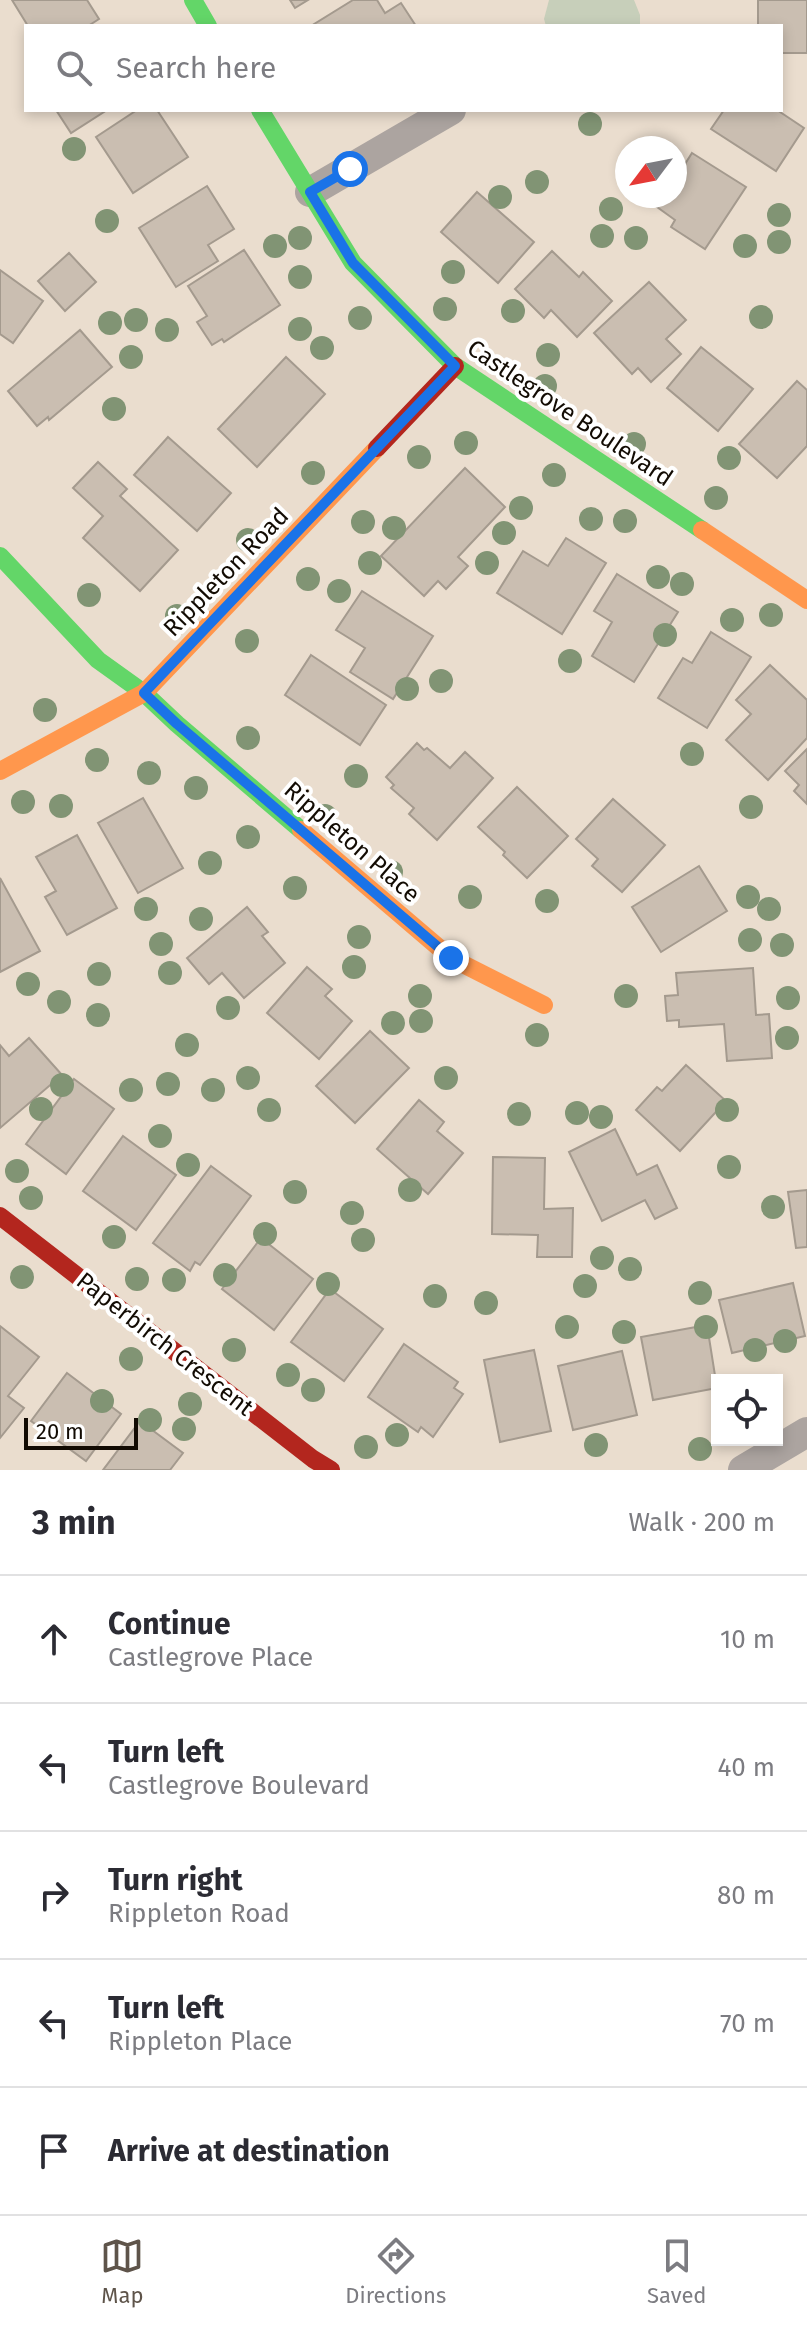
<!DOCTYPE html>
<meta charset="utf-8">
<style>
:root{--surface:#fff;--page:#f2f2f3;--text:#2b2b33;--muted:#7c7c81;--line:#e1e1e2;--accent:#5e544a}
body{margin:0;font-family:"Fira Sans",sans-serif;background:var(--page);color:var(--text)}
.controls{position:absolute;right:24px;bottom:24px;display:grid;overflow:hidden;border-radius:0px;box-shadow:0 4px 12px #0003}
.controls button{width:72px;height:72px;display:grid;place-items:center;padding:0;border:0;border-bottom:2px solid var(--line);background:var(--surface);color:var(--text);font:40px sans-serif}
.compass{position:absolute;left:615px;top:136px;width:72px;height:72px;border-radius:50%;background:var(--surface);box-shadow:0 4px 12px #0003;rotate:238deg}
.scale{position:absolute;left:24px;bottom:20px;width:114px;box-sizing:border-box;padding-left:8px;border:4px solid #120b03;border-top:0;font-size:22px;line-height:28px;white-space:nowrap;color:#120b03;-webkit-text-stroke:6px #fff;paint-order:stroke}
.stop{position:absolute;width:24px;height:24px;margin:-18px;border:6px solid #1a73e8;border-radius:50%;background:#fff}
.stop.end{background:#1a73e8;border-color:#fff;box-shadow:0 2px 8px #0008}
.list{margin:0;padding:0;list-style:none}
h2{display:flex;justify-content:space-between;align-items:center;height:104px;margin:0;padding:0 32px;font-size:34px}
h2 small{font-size:26px;font-weight:400;color:var(--muted)}
.list li{display:grid;grid-template-columns:52px 1fr auto;gap:24px;align-items:center;box-sizing:border-box;height:128px;padding:0 32px;border-top:2px solid var(--line)}
.list b{display:block;font-size:30px;white-space:nowrap}
.list p{margin:0;font-size:26px;white-space:nowrap;color:var(--muted)}
.list em{font-size:26px;font-style:normal;color:var(--muted)}
.icon{flex:none;width:44px;height:44px;fill:none;stroke:currentColor;stroke-width:2;stroke-linecap:round;stroke-linejoin:round}
.map{position:relative;flex:none;width:807px;height:1470px;overflow:hidden}
.search{position:absolute;background:var(--surface);box-shadow:0 4px 12px #0003;left:24px;right:24px;top:24px;height:88px;display:flex;align-items:center;gap:20px;box-sizing:border-box;padding:0 28px;border-radius:0px;color:var(--muted);font-size:30px}
.sheet{height:744px;background:var(--surface)}
nav{display:flex;justify-content:space-around;align-items:center;box-sizing:border-box;height:112px;border-top:2px solid var(--line);background:var(--surface);font-size:22px;color:var(--muted)}
nav a{display:grid;justify-items:center;gap:4px}
nav .on{color:var(--accent)}
.map>svg:first-child{display:block}
.green{fill:#c7cfba}
.building{fill:#cabeb1;stroke:#a49a8e;stroke-width:2}
.lines{fill:none;stroke-linecap:round;stroke-linejoin:round}
.street{stroke:#aca4a0;stroke-width:30}
.fast{stroke:#63d668;stroke-width:18}
.slow{stroke:#ff974d;stroke-width:18}
.jam{stroke:#b3261e;stroke-width:18}
.tree{fill:#819474}
.route{stroke:#1a73e8;stroke-width:10}
.labels{text-anchor:middle;dominant-baseline:central;stroke-width:8;stroke-linejoin:round;paint-order:stroke}
.street-label{font-size:24px;fill:#120b03;stroke:#fff}
</style>
<div class="map">
<svg width="807" height="1470" viewBox="0 0 807 1470">
<rect width="100%" height="100%" fill="#eaddce"/>
<path class="green" d="M549,0H634L640,15V26H546L544,19Z"/>
<g class="building">
<path d="M12,0H87L99,19L88,26H28Z"/>
<path d="M290,0H308L295,8Z"/>
<path d="M353,0H377L385,13L401,3L416,26H311Z"/>
<path d="M758,0H807V53H781V26H758Z"/>
<path d="M56,110H107L71,133Z"/>
<path d="M137,110H157L188,157L133,193L96,137Z"/>
<path d="M724,110H777L804,128L776,171L711,129Z"/>
<path d="M692,153L746,187L705,249L671,227L675,220L657,207L664,196H675V180Z"/>
<path d="M207,186L234,229L208,245L218,261L176,287L139,228Z"/>
<path d="M477,192L534,242L498,283L441,232Z"/>
<path d="M244,250L280,305L224,342L222,339L212,345L197,322L207,316L188,286Z"/>
<path d="M552,251L579,277L583,272L612,301L577,337L551,310L544,318L515,289Z"/>
<path d="M69,253L96,282L65,311L38,281Z"/>
<path d="M0,270L43,301L13,343L0,334Z"/>
<path d="M649,282L686,320L666,339L681,354L651,382L638,368L632,374L594,333Z"/>
<path d="M80,330L112,367L49,420L48,417L37,426L8,391Z"/>
<path d="M701,347L753,389L718,431L667,388Z"/>
<path d="M286,357L325,394L257,467L218,429Z"/>
<path d="M797,381L807,390V446L777,478L739,444Z"/>
<path d="M168,437L231,493L197,531L134,475Z"/>
<path d="M98,462L127,489L120,496L178,550L140,591L83,538L103,516L73,488Z"/>
<path d="M465,468L505,507L458,557L468,566L446,589L438,581L424,596L381,556Z"/>
<path d="M566,538L606,563L562,634L497,593L523,551L548,566Z"/>
<path d="M617,574L678,612L634,682L592,656L612,622L594,611Z"/>
<path d="M362,591L433,636L393,699L350,672L365,648L336,630Z"/>
<path d="M711,632L751,657L707,728L658,698L683,658L692,663Z"/>
<path d="M311,655L386,705L360,745L285,695Z"/>
<path d="M770,665L807,700V738L768,780L726,740L751,714L736,700Z"/>
<path d="M417,743L424,750L427,748L450,768L465,752L493,778L437,840L409,814L414,808L391,788L394,785L386,777Z"/>
<path d="M807,749V804L794,791L799,785L785,771Z"/>
<path d="M517,787L568,836L527,878L503,855L505,852L478,827Z"/>
<path d="M143,798L183,868L138,893L98,823Z"/>
<path d="M613,799L665,845L622,892L592,866L598,859L576,839Z"/>
<path d="M77,835L117,908L67,935L45,897L56,891L36,857Z"/>
<path d="M699,866L727,911L661,952L632,907Z"/>
<path d="M0,878L40,951L0,972Z"/>
<path d="M247,907L268,932L262,936L285,963L244,998L222,973L209,984L187,958Z"/>
<path d="M307,967L332,989L325,996L352,1021L319,1059L267,1013Z"/>
<path d="M753,968L756,1015L769,1014L772,1058L727,1061L724,1024L679,1027V1020L667,1021L665,996L678,995L676,973Z"/>
<path d="M370,1031L409,1068L355,1123L316,1086Z"/>
<path d="M29,1038L62,1075L0,1128V1045L9,1056Z"/>
<path d="M686,1065L726,1101L680,1151L636,1110L657,1087L662,1091Z"/>
<path d="M74,1079L114,1109L66,1174L26,1144Z"/>
<path d="M419,1100L444,1122L437,1131L463,1153L428,1194L377,1149Z"/>
<path d="M615,1129L637,1175L657,1165L677,1208L655,1219L645,1200L602,1221L569,1152Z"/>
<path d="M123,1136L176,1175L136,1230L83,1191Z"/>
<path d="M493,1157L545,1158L544,1209L573,1208L572,1257H537L538,1235L492,1234Z"/>
<path d="M211,1166L251,1196L200,1265L195,1262L190,1271L153,1243Z"/>
<path d="M807,1190V1247L796,1248L788,1192Z"/>
<path d="M261,1238L313,1279L274,1330L222,1289Z"/>
<path d="M793,1283L805,1336L732,1353L719,1300Z"/>
<path d="M330,1289L383,1329L344,1381L291,1342Z"/>
<path d="M707,1325L717,1388L653,1400L641,1337Z"/>
<path d="M0,1326L39,1357L8,1396L24,1408L0,1438Z"/>
<path d="M404,1344L458,1382L454,1388L463,1394L433,1437L421,1427L418,1432L368,1397Z"/>
<path d="M534,1350L551,1431L500,1442L484,1360Z"/>
<path d="M622,1351L637,1415L573,1430L558,1366Z"/>
<path d="M67,1373L121,1414L86,1461L31,1421Z"/>
<path d="M140,1421L183,1453L170,1470H103Z"/>
</g>
<g class="lines">
<g class="street">
<path d="M310,192L451,110"/>
<path d="M743,1470L807,1432"/>
</g>
<g class="fast">
<path d="M193,0L208,26"/>
<path d="M260,110L353,263L455,366L702,530"/>
<path d="M0,556L98,660L144,693L177,724L301,830"/>
</g>
<g class="slow">
<path d="M702,530L807,600"/>
<path d="M0,771L144,693L377,448"/>
<path d="M301,830L451,958L544,1005"/>
</g>
<g class="jam">
<path d="M377,448L455,366"/>
<path d="M0,1216L313,1459L331,1470"/>
</g>
</g>
<g class="tree">
<circle cx="590" cy="124" r="12"/>
<circle cx="74" cy="149" r="12"/>
<circle cx="537" cy="182" r="12"/>
<circle cx="500" cy="197" r="12"/>
<circle cx="611" cy="209" r="12"/>
<circle cx="779" cy="215" r="12"/>
<circle cx="107" cy="221" r="12"/>
<circle cx="602" cy="236" r="12"/>
<circle cx="300" cy="238" r="12"/>
<circle cx="636" cy="238" r="12"/>
<circle cx="779" cy="242" r="12"/>
<circle cx="275" cy="246" r="12"/>
<circle cx="745" cy="246" r="12"/>
<circle cx="453" cy="272" r="12"/>
<circle cx="300" cy="277" r="12"/>
<circle cx="445" cy="309" r="12"/>
<circle cx="513" cy="311" r="12"/>
<circle cx="761" cy="317" r="12"/>
<circle cx="360" cy="318" r="12"/>
<circle cx="136" cy="320" r="12"/>
<circle cx="110" cy="323" r="12"/>
<circle cx="300" cy="329" r="12"/>
<circle cx="167" cy="330" r="12"/>
<circle cx="322" cy="348" r="12"/>
<circle cx="548" cy="355" r="12"/>
<circle cx="131" cy="357" r="12"/>
<circle cx="545" cy="386" r="12"/>
<circle cx="114" cy="409" r="12"/>
<circle cx="466" cy="443" r="12"/>
<circle cx="634" cy="444" r="12"/>
<circle cx="419" cy="457" r="12"/>
<circle cx="729" cy="458" r="12"/>
<circle cx="313" cy="473" r="12"/>
<circle cx="554" cy="475" r="12"/>
<circle cx="716" cy="498" r="12"/>
<circle cx="521" cy="508" r="12"/>
<circle cx="591" cy="519" r="12"/>
<circle cx="625" cy="521" r="12"/>
<circle cx="363" cy="522" r="12"/>
<circle cx="394" cy="528" r="12"/>
<circle cx="504" cy="533" r="12"/>
<circle cx="248" cy="540" r="12"/>
<circle cx="370" cy="563" r="12"/>
<circle cx="487" cy="563" r="12"/>
<circle cx="658" cy="577" r="12"/>
<circle cx="308" cy="579" r="12"/>
<circle cx="682" cy="584" r="12"/>
<circle cx="339" cy="591" r="12"/>
<circle cx="89" cy="595" r="12"/>
<circle cx="771" cy="615" r="12"/>
<circle cx="177" cy="616" r="12"/>
<circle cx="732" cy="620" r="12"/>
<circle cx="665" cy="635" r="12"/>
<circle cx="247" cy="641" r="12"/>
<circle cx="570" cy="661" r="12"/>
<circle cx="441" cy="681" r="12"/>
<circle cx="407" cy="689" r="12"/>
<circle cx="45" cy="710" r="12"/>
<circle cx="248" cy="738" r="12"/>
<circle cx="692" cy="754" r="12"/>
<circle cx="97" cy="760" r="12"/>
<circle cx="149" cy="773" r="12"/>
<circle cx="356" cy="776" r="12"/>
<circle cx="196" cy="788" r="12"/>
<circle cx="23" cy="802" r="12"/>
<circle cx="61" cy="806" r="12"/>
<circle cx="751" cy="807" r="12"/>
<circle cx="325" cy="816" r="12"/>
<circle cx="248" cy="837" r="12"/>
<circle cx="210" cy="863" r="12"/>
<circle cx="391" cy="872" r="12"/>
<circle cx="295" cy="888" r="12"/>
<circle cx="470" cy="897" r="12"/>
<circle cx="748" cy="897" r="12"/>
<circle cx="547" cy="901" r="12"/>
<circle cx="146" cy="909" r="12"/>
<circle cx="769" cy="909" r="12"/>
<circle cx="201" cy="919" r="12"/>
<circle cx="359" cy="937" r="12"/>
<circle cx="750" cy="940" r="12"/>
<circle cx="161" cy="944" r="12"/>
<circle cx="782" cy="945" r="12"/>
<circle cx="354" cy="967" r="12"/>
<circle cx="170" cy="973" r="12"/>
<circle cx="99" cy="974" r="12"/>
<circle cx="28" cy="984" r="12"/>
<circle cx="420" cy="996" r="12"/>
<circle cx="626" cy="996" r="12"/>
<circle cx="788" cy="998" r="12"/>
<circle cx="59" cy="1002" r="12"/>
<circle cx="228" cy="1008" r="12"/>
<circle cx="98" cy="1015" r="12"/>
<circle cx="421" cy="1021" r="12"/>
<circle cx="393" cy="1023" r="12"/>
<circle cx="537" cy="1035" r="12"/>
<circle cx="787" cy="1038" r="12"/>
<circle cx="187" cy="1045" r="12"/>
<circle cx="248" cy="1078" r="12"/>
<circle cx="446" cy="1078" r="12"/>
<circle cx="168" cy="1084" r="12"/>
<circle cx="62" cy="1085" r="12"/>
<circle cx="131" cy="1090" r="12"/>
<circle cx="213" cy="1090" r="12"/>
<circle cx="41" cy="1109" r="12"/>
<circle cx="269" cy="1110" r="12"/>
<circle cx="727" cy="1110" r="12"/>
<circle cx="577" cy="1113" r="12"/>
<circle cx="519" cy="1114" r="12"/>
<circle cx="601" cy="1117" r="12"/>
<circle cx="160" cy="1136" r="12"/>
<circle cx="188" cy="1165" r="12"/>
<circle cx="729" cy="1167" r="12"/>
<circle cx="17" cy="1171" r="12"/>
<circle cx="410" cy="1190" r="12"/>
<circle cx="295" cy="1192" r="12"/>
<circle cx="31" cy="1198" r="12"/>
<circle cx="773" cy="1207" r="12"/>
<circle cx="352" cy="1213" r="12"/>
<circle cx="265" cy="1234" r="12"/>
<circle cx="114" cy="1237" r="12"/>
<circle cx="363" cy="1240" r="12"/>
<circle cx="602" cy="1258" r="12"/>
<circle cx="630" cy="1269" r="12"/>
<circle cx="225" cy="1275" r="12"/>
<circle cx="22" cy="1277" r="12"/>
<circle cx="137" cy="1279" r="12"/>
<circle cx="174" cy="1280" r="12"/>
<circle cx="328" cy="1284" r="12"/>
<circle cx="585" cy="1286" r="12"/>
<circle cx="700" cy="1293" r="12"/>
<circle cx="435" cy="1296" r="12"/>
<circle cx="486" cy="1303" r="12"/>
<circle cx="567" cy="1327" r="12"/>
<circle cx="706" cy="1327" r="12"/>
<circle cx="624" cy="1332" r="12"/>
<circle cx="785" cy="1341" r="12"/>
<circle cx="234" cy="1350" r="12"/>
<circle cx="755" cy="1350" r="12"/>
<circle cx="131" cy="1359" r="12"/>
<circle cx="288" cy="1375" r="12"/>
<circle cx="313" cy="1390" r="12"/>
<circle cx="102" cy="1401" r="12"/>
<circle cx="190" cy="1404" r="12"/>
<circle cx="150" cy="1420" r="12"/>
<circle cx="184" cy="1429" r="12"/>
<circle cx="397" cy="1435" r="12"/>
<circle cx="596" cy="1445" r="12"/>
<circle cx="366" cy="1447" r="12"/>
<circle cx="700" cy="1449" r="12"/>
</g>
<g class="lines">
<path class="route" d="M350,169L310,192L353,263L455,366L144,693L177,724L451,958"/>
</g>
<g class="labels">
<g class="street-label">
<text transform="translate(570 413) rotate(34)">Castlegrove Boulevard</text>
<text transform="translate(226 572) rotate(-46)">Rippleton Road</text>
<text transform="translate(352 842) rotate(41)">Rippleton Place</text>
<text transform="translate(165 1344) rotate(38)">Paperbirch Crescent</text>
</g>
</g>
</svg>
<div class="controls">
<button><svg class="icon" aria-label="locate" viewBox="0 0 24 24"><circle cx="12" cy="12" r="6"/><path d="M12 2v4M12 18v4M2 12h4M18 12h4"/></svg></button>
</div>
<svg class="compass" viewBox="-18 -18 36 36"><path d="M0-13l5 13h-10z" fill="#e53935"/><path d="M0 13l5-13h-10z" fill="#7c7c81"/></svg>
<div class="scale">20 m</div>
<div class="stop" style="left:350px;top:169px"></div>
<div class="stop end" style="left:451px;top:958px"></div>
<div class="search"><svg class="icon" aria-label="search" viewBox="0 0 24 24"><circle cx="10" cy="10" r="6"/><path d="M15 15l6 6"/></svg>Search here</div>
</div>
<section class="sheet">
<h2>3 min<small>Walk · 200 m</small></h2>
<ul class="list">
<li><svg class="icon" aria-label="ahead" viewBox="0 0 24 24"><path d="M12 20V5M6 11l6-6 6 6"/></svg><div><b>Continue</b><p>Castlegrove Place</p></div><em>10 m</em></li>
<li><svg class="icon" aria-label="left" viewBox="0 0 24 24"><path d="M17 20v-9H6M10 6l-5 5 5 5"/></svg><div><b>Turn left</b><p>Castlegrove Boulevard</p></div><em>40 m</em></li>
<li><svg class="icon" aria-label="right" viewBox="0 0 24 24"><path d="M7 20v-9h11M14 6l5 5-5 5"/></svg><div><b>Turn right</b><p>Rippleton Road</p></div><em>80 m</em></li>
<li><svg class="icon" aria-label="left" viewBox="0 0 24 24"><path d="M17 20v-9H6M10 6l-5 5 5 5"/></svg><div><b>Turn left</b><p>Rippleton Place</p></div><em>70 m</em></li>
<li><svg class="icon" aria-label="arrive" viewBox="0 0 24 24"><path d="M6 21V4h12l-3 4 3 4H6"/></svg><div><b>Arrive at destination</b></div></li>
</ul>
</section>
<nav>
<a class="on"><svg class="icon" aria-label="map" viewBox="0 0 24 24"><path d="M3 6l6-2 6 2 6-2v14l-6 2-6-2-6 2zM9 4v14M15 6v14"/></svg>Map</a>
<a><svg class="icon" aria-label="directions" viewBox="0 0 24 24"><path d="M12 3l9 9-9 9-9-9zM9 14v-3h6M13 9l2 2-2 2"/></svg>Directions</a>
<a><svg class="icon" aria-label="saved" viewBox="0 0 24 24"><path d="M7 4h10v16l-5-4-5 4z"/></svg>Saved</a>
</nav>
